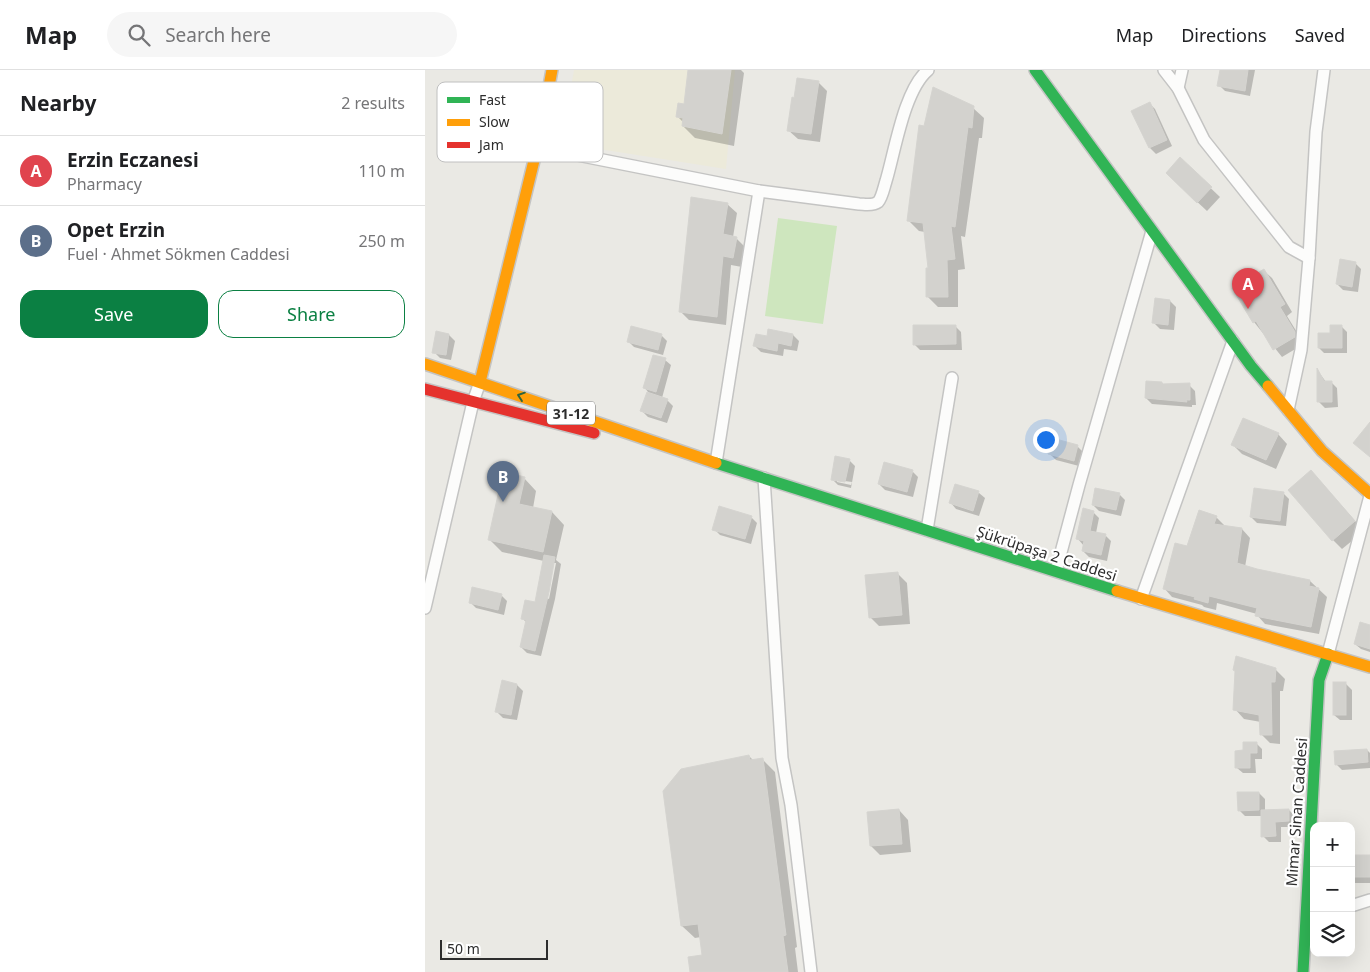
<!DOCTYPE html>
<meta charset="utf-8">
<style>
:root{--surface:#fff;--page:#f6f6f6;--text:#202124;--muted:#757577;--line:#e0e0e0;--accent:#0b8043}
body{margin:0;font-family:"Noto Sans",sans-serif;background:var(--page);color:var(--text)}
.controls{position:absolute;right:15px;bottom:15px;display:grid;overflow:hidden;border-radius:10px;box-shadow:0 5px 20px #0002}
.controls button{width:45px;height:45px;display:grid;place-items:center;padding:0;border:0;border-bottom:1px solid var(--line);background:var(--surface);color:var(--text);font:25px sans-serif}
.scale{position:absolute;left:15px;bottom:12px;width:108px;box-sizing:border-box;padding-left:5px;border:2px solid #2d2d2d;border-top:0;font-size:14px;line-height:18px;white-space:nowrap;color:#2d2d2d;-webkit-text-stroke:4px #fff;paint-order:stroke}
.you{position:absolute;left:620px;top:369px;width:18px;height:18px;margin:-12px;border:4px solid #fff;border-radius:50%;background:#1a73e8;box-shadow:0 0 0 8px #1a73e833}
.badge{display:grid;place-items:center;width:32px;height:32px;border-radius:50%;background:var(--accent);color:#fff;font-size:16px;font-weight:700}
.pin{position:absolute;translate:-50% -41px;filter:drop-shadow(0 1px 2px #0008)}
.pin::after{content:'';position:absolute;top:26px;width:18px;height:15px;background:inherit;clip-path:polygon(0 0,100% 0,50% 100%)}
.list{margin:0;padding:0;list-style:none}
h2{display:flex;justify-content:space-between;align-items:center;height:65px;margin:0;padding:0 20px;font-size:21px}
h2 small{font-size:16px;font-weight:400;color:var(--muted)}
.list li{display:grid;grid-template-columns:32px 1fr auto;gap:15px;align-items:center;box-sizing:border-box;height:70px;padding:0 20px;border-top:1px solid var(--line)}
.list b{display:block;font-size:19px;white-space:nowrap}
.list p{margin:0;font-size:16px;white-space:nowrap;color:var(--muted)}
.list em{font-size:16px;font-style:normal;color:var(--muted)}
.actions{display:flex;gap:10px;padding:15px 20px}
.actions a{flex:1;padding:11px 0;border:1px solid var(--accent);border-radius:15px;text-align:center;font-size:18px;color:var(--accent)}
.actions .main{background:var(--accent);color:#fff}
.icon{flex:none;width:28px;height:28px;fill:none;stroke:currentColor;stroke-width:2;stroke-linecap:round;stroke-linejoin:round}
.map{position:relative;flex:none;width:945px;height:902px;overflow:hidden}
header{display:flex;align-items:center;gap:30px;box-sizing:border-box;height:70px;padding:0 25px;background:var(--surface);border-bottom:1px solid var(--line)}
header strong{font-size:24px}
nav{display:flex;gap:28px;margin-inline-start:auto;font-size:18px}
.search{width:350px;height:45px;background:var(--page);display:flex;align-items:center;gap:12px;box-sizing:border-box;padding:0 18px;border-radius:28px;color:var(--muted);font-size:19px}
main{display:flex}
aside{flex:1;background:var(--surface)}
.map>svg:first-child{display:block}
.education{fill:#eceada}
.pitch{fill:#cee6be}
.shadow{fill:#0003;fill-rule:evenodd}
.building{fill:#d3d2ce;stroke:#d5d4d0}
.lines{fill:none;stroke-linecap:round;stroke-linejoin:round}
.street-casing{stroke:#c4c4c3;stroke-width:14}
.fast-casing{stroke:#c4c4c3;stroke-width:14}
.slow-casing{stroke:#c4c4c3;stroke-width:14}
.jam-casing{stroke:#c4c4c3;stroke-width:14}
.street{stroke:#fcfcfb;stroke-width:11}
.fast{stroke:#30b455;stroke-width:11}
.slow{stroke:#ff9f0a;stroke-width:11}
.jam{stroke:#e5322d;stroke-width:11}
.oneway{stroke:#2e633d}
.labels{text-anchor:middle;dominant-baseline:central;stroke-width:4.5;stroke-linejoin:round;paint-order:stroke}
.shield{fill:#fff;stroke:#6c6c6c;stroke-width:1}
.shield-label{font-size:14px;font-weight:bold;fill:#2d2d2d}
.street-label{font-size:15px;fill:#2d2d2d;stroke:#fff}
.key{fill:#fff;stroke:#c0c0c0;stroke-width:1}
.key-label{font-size:14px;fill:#2d2d2d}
</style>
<header>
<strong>Map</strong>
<div class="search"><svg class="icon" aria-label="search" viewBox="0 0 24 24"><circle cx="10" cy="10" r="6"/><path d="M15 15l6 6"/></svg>Search here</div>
<nav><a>Map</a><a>Directions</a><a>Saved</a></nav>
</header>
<main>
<aside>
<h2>Nearby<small>2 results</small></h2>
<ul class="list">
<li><span class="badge" style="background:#e0444e">A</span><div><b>Erzin Eczanesi</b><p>Pharmacy</p></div><em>110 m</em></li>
<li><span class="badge" style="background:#5c6f8a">B</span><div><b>Opet Erzin</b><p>Fuel · Ahmet Sökmen Caddesi</p></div><em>250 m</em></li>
</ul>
<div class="actions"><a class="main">Save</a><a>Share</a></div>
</aside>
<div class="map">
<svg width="945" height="902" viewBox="0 0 945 902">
<rect width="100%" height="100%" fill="#eae9e4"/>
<path class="education" d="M149,0H310L301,99L136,73Z"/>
<path class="pitch" d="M353,148L412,156L398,254L340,246Z"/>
<g class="shadow">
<path d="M265,0H316L319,3L309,76L270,68L258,56V52L253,47L260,35Z"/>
<path d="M796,0H830L825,26L800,21L794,15Z"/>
<path d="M393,12L402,21L395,72L373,69L363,60Z"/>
<path d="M724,33L730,39L747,76L731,84L725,78Z"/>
<path d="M548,38L559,48L557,68H554L540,167L536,166L540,199L533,200V237H513L502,226L505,200L500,162L494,161L483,150L500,57Z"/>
<path d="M755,89L795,127L782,141L751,112Z"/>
<path d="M302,134L312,143L308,167L311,168L320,177L317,197L306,195L301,255L264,250L255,241Z"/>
<path d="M930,193L936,199L933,222L918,220L912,214Z"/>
<path d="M838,200L847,208L867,242L862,246L878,272L877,275L857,287L829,252L809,218Z"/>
<path d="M745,231L751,237L749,260L735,259L729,253Z"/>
<path d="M530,256L536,262L537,280H495L489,274Z"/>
<path d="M916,256L922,262V283H899L894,278Z"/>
<path d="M24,265L30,271L26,290L15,288L9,282Z"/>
<path d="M236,265L242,271L238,285L209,277L203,271Z"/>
<path d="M368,265L374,271L372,281L359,279L358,286L336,282L330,276L343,267Z"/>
<path d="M240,290L246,295L237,328L242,330L248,336L242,353L223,347L217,341L223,322L220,318Z"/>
<path d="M893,301L901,312H906L912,318L913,337L900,338L894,332Z"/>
<path d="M737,313L739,315H764L770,321L771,335H767V337L727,334L721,328Z"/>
<path d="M853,364L862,374L851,399L817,384L807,374Z"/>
<path d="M652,376L658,382L654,396L631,390L625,384Z"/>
<path d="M424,390L430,396L426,418L413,415L407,409ZM412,410L427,412L426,415L412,412Z"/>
<path d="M487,401L493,407L488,427L460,420L454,414Z"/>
<path d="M886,401L939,461L917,479L908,470Z"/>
<path d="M99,408L111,421L108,438L127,442L139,455L131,490L136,494L130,529L116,586L102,583L96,577L102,553L97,548L111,533L119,491L77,482L65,470ZM128,493H131L124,529L122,528Z"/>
<path d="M531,415L554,423L560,428L554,446L531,439L526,433Z"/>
<path d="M858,423L864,429L861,456L832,453L826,447Z"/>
<path d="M694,424L700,430L696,446L674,441L668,435Z"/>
<path d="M668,442L674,448L671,463L680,465L686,471L682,491L664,487L658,481L659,476L653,469Z"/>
<path d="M326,447L332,453L326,474L295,465L289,459Z"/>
<path d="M791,447L799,455V457L817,459L825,468L820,497L885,511L902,527L894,564L840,554L832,545V544L792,533L791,540L779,537L777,535L747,527L739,518L763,478Z"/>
<path d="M473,504L482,513L485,554L454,556L445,547Z"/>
<path d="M76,525L82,531L79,545L51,538L45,532Z"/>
<path d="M945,556V582L936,579L930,574Z"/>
<path d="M850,599L860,609L858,621H855V674L845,673L836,664V652L819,649L810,639Z"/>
<path d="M78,612L92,615L98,621L92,650L78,648L72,642Z"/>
<path d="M921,614L927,620V650H915L909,645Z"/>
<path d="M831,673L837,679V689H830L831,703H818L812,698L820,682Z"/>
<path d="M942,680L945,683V698L917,700L911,694Z"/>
<path d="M324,686L329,691L338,690L350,702L372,877L370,878L373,902H266L279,886L276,867L270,868L257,856Z"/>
<path d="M834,723L840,729V741L864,740L870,746V757H856V772H844L838,766L837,746H820L814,740Z"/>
<path d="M474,740L483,750L486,782L455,785L446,776Z"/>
<rect x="926" y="786" width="19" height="27"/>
</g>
<g class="building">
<path d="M263,0H306L297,64L257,56L258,48L251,47L253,33L259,34Z"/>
<path d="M795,0H823L820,21L792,16Z"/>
<path d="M372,8L394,11L386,64L362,61L367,27L369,28Z"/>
<path d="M508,17L549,36L547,58L543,57L530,157L526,156L530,189L522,190L523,227H501V198H503L498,153L482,151L494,55L499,56Z"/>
<path d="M725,32L742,70L724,78L706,41Z"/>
<path d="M755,87L787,117L772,133L741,103Z"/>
<path d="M266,127L303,133L298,164L312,167L308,188L298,186L292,247L254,242Z"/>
<path d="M915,189L931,192L927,217L911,214Z"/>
<path d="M839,199L860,234L855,237L870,262V267L848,280L831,251L828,253L807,218Z"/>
<path d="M730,228L745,230L743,255L727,253Z"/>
<path d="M488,255H531V274L488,275Z"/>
<path d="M905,255H917V278H893V263H905Z"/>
<path d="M206,256L237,264L233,280L202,272Z"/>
<path d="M343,259L368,264L366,276L353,273L352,281L328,276L331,264L342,266Z"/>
<path d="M11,261L24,264L21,285L7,283Z"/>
<path d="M228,285L241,288L231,322L218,318Z"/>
<path d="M892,298L899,311H907V332H892Z"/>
<path d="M721,311L737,312V314L765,313V330H761L762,332L720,328Z"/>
<path d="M222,322L243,329L236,348L215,341Z"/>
<path d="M818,348L854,363L841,390L806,375Z"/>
<path d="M945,352V387L928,373Z"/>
<path d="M627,368L653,375L649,391L623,384Z"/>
<path d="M410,386L425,389L420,412L406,410Z"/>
<path d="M459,392L488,400L482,422L453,414Z"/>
<path d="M886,400L930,451L907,471L863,420Z"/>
<path d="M78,402L100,407L94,434L127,441L118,482L63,470Z"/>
<path d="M530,414L554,421L548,441L524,433Z"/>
<path d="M670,418L695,423L691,440L667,435Z"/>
<path d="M829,418L859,422L855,451L825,447Z"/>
<path d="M294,436L327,446L320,469L287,460Z"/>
<path d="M658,438L669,441L665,461L681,464L676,485L657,481L659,471L651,469Z"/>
<path d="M774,440L792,446L789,454L817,458L812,493L832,499L885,510L884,516L894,518L886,557L830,546L832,538L784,526L783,533L769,529L770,527L738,519L750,473L762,476Z"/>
<path d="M119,485L130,487L124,522L110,581L95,577L101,550L96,549L100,530L110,532Z"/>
<path d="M473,502L477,545L444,548L440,505Z"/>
<path d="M47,517L77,524L73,540L44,533Z"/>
<path d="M935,552L945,555V579L929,574Z"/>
<path d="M811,586L851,598L850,612H846L847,665H835L834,645L808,640L810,601L808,600Z"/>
<path d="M77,610L92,614L86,645L70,642Z"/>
<rect x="908" y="612" width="13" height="33"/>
<path d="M818,672H832V683H825V698H810V681L818,680Z"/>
<path d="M942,679L943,692L910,695L909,681Z"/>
<path d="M324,685L325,690L338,688L361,865L358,866L363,902H265L263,887L277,885L273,854L256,856L238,721L256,699Z"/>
<path d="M812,722H834V740L813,741Z"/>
<path d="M474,739L477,774L445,776L442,742Z"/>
<path d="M864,739V751L850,752L851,766L836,767V740Z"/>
<rect x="926" y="785" width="19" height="22"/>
</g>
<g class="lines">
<defs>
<g id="street">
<path d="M739,0L753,18L779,70L864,177L884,188"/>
<path d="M753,18L757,0"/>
<path d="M112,77L334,121L434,134C439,134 448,136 453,132C457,128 459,117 461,111C470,81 479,20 503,0"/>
<path d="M863,340L876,280L884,188L891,62L899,0"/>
<path d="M291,393L334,121"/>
<path d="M339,408L357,688L366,735L386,902"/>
<path d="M502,460L527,308"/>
<path d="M631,501L654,415L727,161"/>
<path d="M716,529L808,271"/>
<path d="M0,538L48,332L55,312"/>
<path d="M903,584L945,426"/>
<path d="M926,836L945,830"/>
</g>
<g id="fast">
<path d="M610,0L826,296L843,316"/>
<path d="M291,393L692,521"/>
<path d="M878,902L894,610L903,584"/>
</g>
<g id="slow">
<path d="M0,294L291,393"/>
<path d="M55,312L114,70L127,0"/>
<path d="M843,316L897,381L945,424"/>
<path d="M692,521L945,597"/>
</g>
<path id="jam" d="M0,319L169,363"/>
</defs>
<use href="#street" class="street-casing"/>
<use href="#fast" class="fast-casing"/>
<use href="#slow" class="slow-casing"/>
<use href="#jam" class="jam-casing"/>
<use href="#street" class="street"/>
<use href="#fast" class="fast"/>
<use href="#slow" class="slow"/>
<use href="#jam" class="jam"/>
</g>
<defs><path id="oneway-chevron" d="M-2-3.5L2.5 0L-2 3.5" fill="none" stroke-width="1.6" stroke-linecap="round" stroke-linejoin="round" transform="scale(1.25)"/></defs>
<use class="oneway" href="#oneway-chevron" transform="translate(96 326) rotate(-161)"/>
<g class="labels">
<rect class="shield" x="122" y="331.5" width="48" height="23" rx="4"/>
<g class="shield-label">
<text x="146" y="343">31-12</text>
</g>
<g class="street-label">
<text transform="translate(622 483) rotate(18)">Şükrüpaşa 2 Caddesi</text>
<text transform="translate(871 742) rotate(-86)">Mimar Sinan Caddesi</text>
</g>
</g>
<rect x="12" y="12" width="166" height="80" rx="8" class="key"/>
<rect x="22" y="27" width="23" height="6" fill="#30b455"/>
<rect x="22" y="49" width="23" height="7" fill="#ff9f0a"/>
<rect x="22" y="72" width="23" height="6" fill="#e5322d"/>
<g class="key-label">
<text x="54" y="35">Fast</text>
<text x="54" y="57">Slow</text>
<text x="54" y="80">Jam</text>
</g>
</svg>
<div class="controls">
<button>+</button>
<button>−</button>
<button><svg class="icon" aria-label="layers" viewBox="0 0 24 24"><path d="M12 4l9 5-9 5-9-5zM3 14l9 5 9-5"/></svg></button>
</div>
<div class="scale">50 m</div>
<div class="you"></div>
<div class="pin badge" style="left:823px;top:239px;background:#e0444e">A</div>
<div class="pin badge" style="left:78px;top:432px;background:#5c6f8a">B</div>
</div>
</main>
